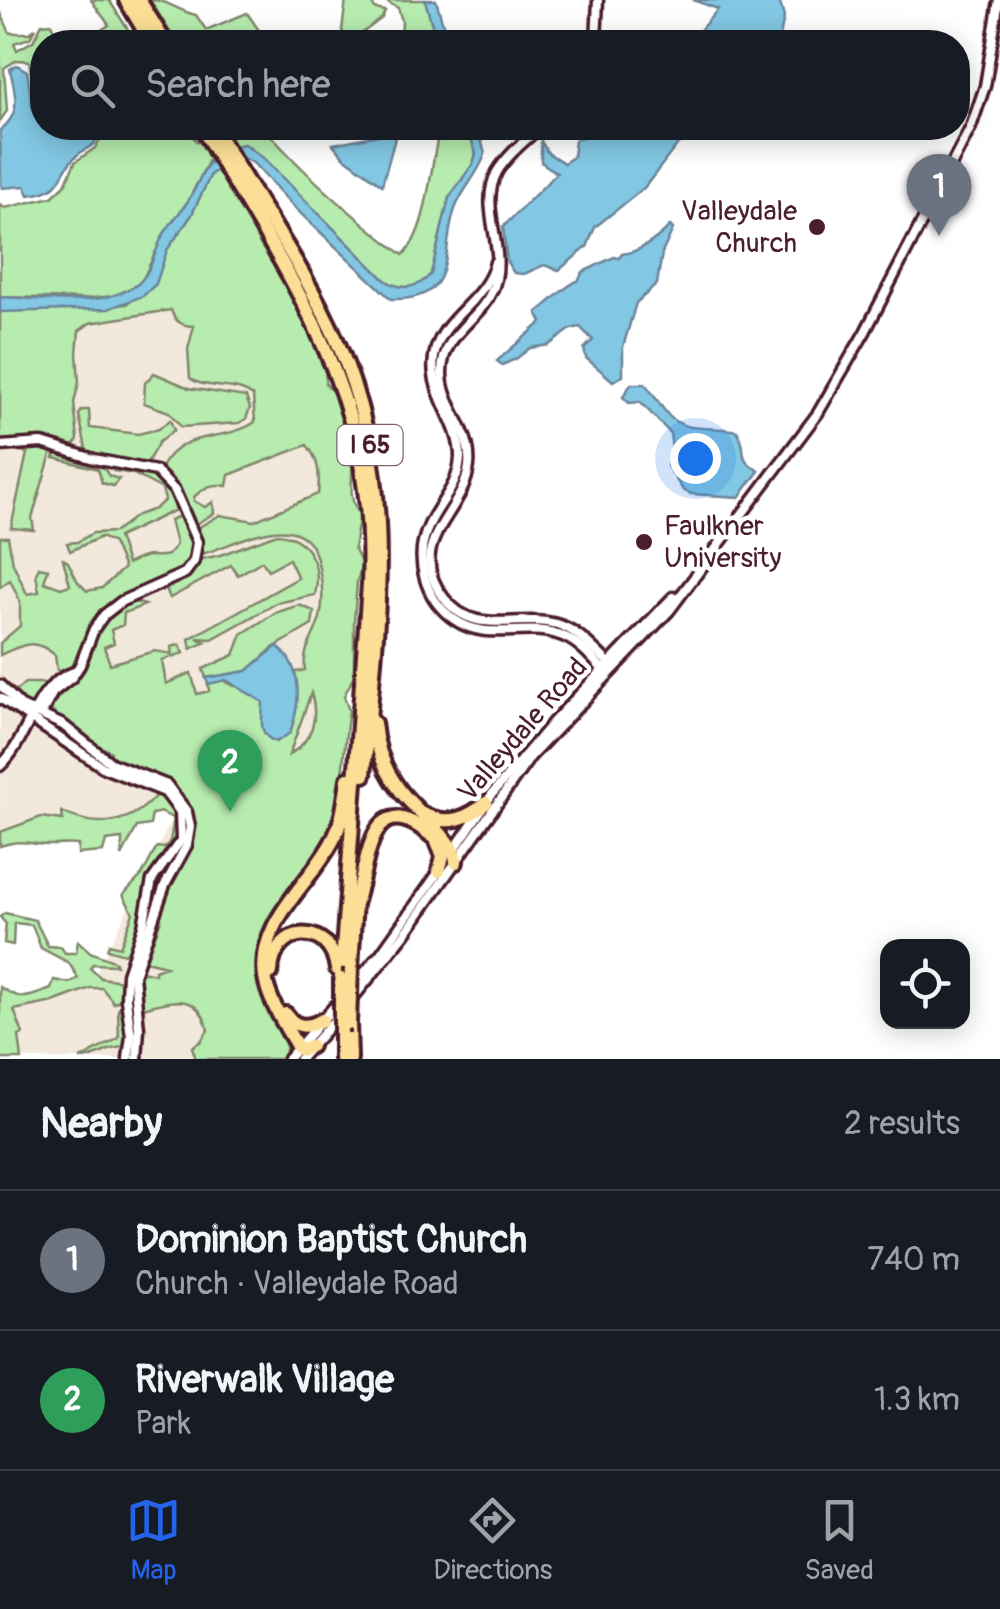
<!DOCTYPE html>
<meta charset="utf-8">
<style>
:root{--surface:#171b24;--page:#242831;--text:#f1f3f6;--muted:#9ea1a6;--line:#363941;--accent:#2563eb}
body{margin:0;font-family:Pangolin,sans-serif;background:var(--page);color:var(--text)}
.controls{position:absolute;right:30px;bottom:30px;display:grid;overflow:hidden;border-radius:20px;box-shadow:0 5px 25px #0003}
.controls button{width:90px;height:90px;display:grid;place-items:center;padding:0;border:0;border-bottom:2px solid var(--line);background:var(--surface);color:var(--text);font:50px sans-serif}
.you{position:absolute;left:695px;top:458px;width:35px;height:35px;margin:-25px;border:8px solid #fff;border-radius:50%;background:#1a73e8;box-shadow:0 0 0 15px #1a73e833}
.badge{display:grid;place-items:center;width:65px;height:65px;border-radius:50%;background:var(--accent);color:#fff;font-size:32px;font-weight:700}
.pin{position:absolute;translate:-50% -82px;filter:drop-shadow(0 2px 5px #0008)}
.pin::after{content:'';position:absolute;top:52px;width:35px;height:30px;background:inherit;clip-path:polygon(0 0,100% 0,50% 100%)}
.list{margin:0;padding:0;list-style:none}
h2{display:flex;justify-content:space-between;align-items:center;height:130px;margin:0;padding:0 40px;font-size:42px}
h2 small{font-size:32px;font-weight:400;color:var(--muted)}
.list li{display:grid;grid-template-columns:65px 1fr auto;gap:30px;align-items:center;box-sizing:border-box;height:140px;padding:0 40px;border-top:2px solid var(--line)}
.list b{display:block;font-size:38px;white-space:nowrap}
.list p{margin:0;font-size:32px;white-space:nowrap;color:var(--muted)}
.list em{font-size:32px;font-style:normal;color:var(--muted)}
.icon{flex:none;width:55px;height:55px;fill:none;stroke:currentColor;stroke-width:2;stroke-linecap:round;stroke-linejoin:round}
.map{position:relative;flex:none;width:1000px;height:1059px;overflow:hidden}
.search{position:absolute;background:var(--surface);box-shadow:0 5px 25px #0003;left:30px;right:30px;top:30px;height:110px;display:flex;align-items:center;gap:25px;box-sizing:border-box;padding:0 35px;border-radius:40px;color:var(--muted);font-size:38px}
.sheet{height:410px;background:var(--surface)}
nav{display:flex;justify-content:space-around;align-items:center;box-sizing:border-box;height:140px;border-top:2px solid var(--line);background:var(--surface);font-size:28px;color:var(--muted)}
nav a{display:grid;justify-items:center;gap:5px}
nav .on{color:var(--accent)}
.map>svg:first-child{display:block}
.built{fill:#f2e8db}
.green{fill:#b6ecae;stroke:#80866c;stroke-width:2.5;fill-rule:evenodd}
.water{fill:#82c7e3;stroke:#6c8499;stroke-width:2.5}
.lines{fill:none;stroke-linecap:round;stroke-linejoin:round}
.secondary-casing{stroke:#4a1f2b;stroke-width:15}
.highway-casing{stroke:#4a1f2b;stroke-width:20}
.secondary{stroke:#fff;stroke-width:8}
.highway{stroke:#fcde96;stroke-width:12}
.highway-bridge-casing{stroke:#4a1f2b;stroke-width:20;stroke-linecap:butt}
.highway-bridge{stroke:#fcde96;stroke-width:12}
.poi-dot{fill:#4a1f2b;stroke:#fff;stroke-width:4}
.labels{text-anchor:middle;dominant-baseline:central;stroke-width:9;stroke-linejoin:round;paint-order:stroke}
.shield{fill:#fff;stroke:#80626b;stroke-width:2.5}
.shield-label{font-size:25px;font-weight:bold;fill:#4a1f2b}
.poi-label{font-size:28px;fill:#4a1f2b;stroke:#fff;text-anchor:end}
.street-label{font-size:28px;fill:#4a1f2b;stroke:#fff}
</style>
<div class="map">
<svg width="1000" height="1059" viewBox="0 0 1000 1059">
<rect width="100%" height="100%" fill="#fff"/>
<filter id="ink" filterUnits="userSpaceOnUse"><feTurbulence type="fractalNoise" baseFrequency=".01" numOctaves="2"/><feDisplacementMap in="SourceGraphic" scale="20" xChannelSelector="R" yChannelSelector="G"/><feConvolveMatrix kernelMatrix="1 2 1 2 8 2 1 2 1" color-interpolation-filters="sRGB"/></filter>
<g filter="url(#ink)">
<path class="built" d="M178,298L312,412L339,653L225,1059H12L11,1010L91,984L173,817L156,814L93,845L56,831L0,843V331Z"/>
<g class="green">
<path d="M91,0H109L136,42H42V116L36,109L29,61L17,60L4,68L7,111L0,121V11L10,33H30L36,28L30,38L14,43L17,50L33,41L42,24L51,23L56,35C77,37 92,38 109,25Z"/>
<path d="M150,0C168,0 178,11 196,15L206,30L247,13L267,42L241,32L228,42H176Z"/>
<path d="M346,0H425L437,42H401L402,21L398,8L383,0L371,2L375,9L385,11L382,18L353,40L345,38L342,30Z"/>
<path d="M98,128H188L196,141L203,143L209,160L188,201L164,234L142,281L132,288L113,296L84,299L0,297V205L5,208L52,197L65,185L75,162L95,148L100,139Z"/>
<path d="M224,128H264C306,176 352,216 403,255C429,230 430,163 440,128H468L476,154L473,164L449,198L431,274C418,289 401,291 385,280L263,158L244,144L234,146Z"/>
<path d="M219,167L253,225L256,237C274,268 332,352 325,383C344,400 349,434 352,459C354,478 346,498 360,514L354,548L362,564L357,582L354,622V676L344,696L349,711C342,751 345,796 329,834C308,883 247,916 258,975C262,999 278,1018 286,1040V1050L281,1059H196L192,1047L201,1041L208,1030C199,990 171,1001 139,1009L136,989L138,970L155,974V970L166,966L145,961L161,920H159L172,876L188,853L195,836L189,804L173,785L157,775L124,766L109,758L111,752L92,743L52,712V706C60,691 76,684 84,671C98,647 102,588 145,605L124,613L123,625L111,630L114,643L104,647L110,664L155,651L172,654L171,647L179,645L184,653L162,660L166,684L191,673L197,694L209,691L208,684L223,680L234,686L305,670C302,648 315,637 320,618C324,601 322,580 318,563C305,501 236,545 199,555L196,529L220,515L254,521L318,494C320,475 319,460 307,445L229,475L227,486C211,483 205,487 194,497V501L205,507L213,502L214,513L194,525L174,482L160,469C183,426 223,444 255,422L253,396C232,381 206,391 190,378L188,349L194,326C182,326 175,322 171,310L90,323L79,331L77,353L79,382L74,403L78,440L72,447L36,437L0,442V312L127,304L191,216L211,174ZM311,693C319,719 312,741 289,755Z"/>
<path d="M154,373L189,388L246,397L250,408L246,419L239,423L181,427L169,412L144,403L145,383Z"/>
<path d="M82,410H89L90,428L138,434L158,429L170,420L174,430L159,442L147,463L110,460L87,453L79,415Z"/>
<path d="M24,444L53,447L32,518L34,530L11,528L27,453L16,449L1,451L0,447Z"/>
<path d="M58,450L104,468L109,476L119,479L113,486L102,483L98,469L54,458Z"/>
<path d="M113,466C150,470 165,470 178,509L118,537L127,564C134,561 142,556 150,556C165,556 168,559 176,544L170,520L182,515L195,544C193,552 192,560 186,566C170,582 129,591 107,607C85,624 86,654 65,673L57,670L55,655C33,636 21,646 0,655V643L20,626V601L10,580L0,587V537H8L13,563L27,594L39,592L36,574L39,567L48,569L44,582L61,588L70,585L63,559L68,562L78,582L87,591L102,588L124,568L113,543L101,537L70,551L67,543L77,542L93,533L115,532L137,515L155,509L165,500L162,489L134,474L113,471Z"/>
<path d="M277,534C309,536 322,567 315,595L277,603L212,639L197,638L206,642L191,649L189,639L298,578L289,559L268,570L262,561L238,575L231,565L170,598L166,589L185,575L198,560L220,555Z"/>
<path d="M299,605L314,611L312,625L273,648L247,671L206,678L203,669L234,655L242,634L275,613Z"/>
<path d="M25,683H46L33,708L7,689L17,690Z"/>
<path d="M158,793C176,802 177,814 180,833L148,879L143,914L130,950L124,954L107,949L109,944L120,947L133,913L123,895L142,875L157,847L165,848L170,841L174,819L161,812L152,814L150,825L137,827L122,856V839L106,841L103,852L78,854V845C68,844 61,845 52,845C30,845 25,838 0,846V832L41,817L63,820L62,812C98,830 133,824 158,793Z"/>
<path d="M5,913L35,920L48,946L61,947L65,953H76L78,941L90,952L116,962V965L93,964L90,968L101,978L123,981L122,998L114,1003L102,988H90L53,1002L14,1010L23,1034L19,1036L22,1059H0V987C23,1002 26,998 51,989L54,980L69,983L78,978L69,963L41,948L32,925L14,923L13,945L4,943L6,924L0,917Z"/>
<path d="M123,1002L129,1034L127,1047C107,1046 97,1059 80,1059L119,1038L118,1010Z"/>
</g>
<g class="water">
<path d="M425,0H436L448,42H437Z"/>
<path d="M693,0H779L784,17L779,42H690L718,9Z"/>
<path d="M17,65L27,71L33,110L42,121V128H96C101,147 87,146 76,156C55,176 66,191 29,195L25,186L2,188L1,184L0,130C23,113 15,93 10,69Z"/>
<path d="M468,128H478L485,154C479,174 462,189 455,209C440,251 459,302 391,299L297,210L253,163L239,156L211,174L191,216L167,250L156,284L143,296L108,309L0,312V297C41,298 92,308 130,289C149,280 153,257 161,239C168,225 180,214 188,201C206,172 205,151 244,144L263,158L385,280C401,291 418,289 431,274L449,198L473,164L476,154Z"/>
<path d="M599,128H606L612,133L615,128H690L644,188L595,227L587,247L559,270L544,265L524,274L514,273L507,262L503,227L557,173L541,162V141L548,153L564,163L573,157L575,140L597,132Z"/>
<path d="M393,132L395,138L382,185L344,157L333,144Z"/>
<path d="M670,226L673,229L662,253L657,284L636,303L623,347V376L613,381L586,358L584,349L593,340L580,327L571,329L549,345L530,348L516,359L502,365L497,361L542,322L537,312C550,303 568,283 578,281L583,272L614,257L619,258L622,254C640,252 656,240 670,226Z"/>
<path d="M631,384H645C654,394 660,406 669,416C686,434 716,425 737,431C750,452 734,456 759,471L739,497L691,494L683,490L667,466L672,450L670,433L640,402L629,403L623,397Z"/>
<path d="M277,646C303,667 301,702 290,733L276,742C256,734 263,718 263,702L226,680L208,684L206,678L247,671Z"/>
</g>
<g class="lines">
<defs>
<g id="secondary">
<path d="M596,42L598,0"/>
<path d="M539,128C525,141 507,155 497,172C477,209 510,252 492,291C478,322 442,333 442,373C442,407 473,430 469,466C464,515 402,542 444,598C475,638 516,613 557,624C580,631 593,649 611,665"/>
<path d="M495,262C487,299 448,313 436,348C423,390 460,418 460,457C459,486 440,501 429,525C413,558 424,599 455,620C490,644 529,620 565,637C581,644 593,659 605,672"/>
<path d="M0,446L42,443L94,459L156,471L175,491L197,542L194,561L185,573L122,601L104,615L94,629L80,665L72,677L53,692L41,715"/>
<path d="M0,685L21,706L63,725L111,763L167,785L187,812L190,827L187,845L165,885L134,975L139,1029L137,1059"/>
<path d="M0,698L104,768L165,792L180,812L181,840L152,880L143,926L127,974L126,999L131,1036L128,1059"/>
<path d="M0,766C30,739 33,685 74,672"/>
<path d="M454,850L493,793L553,722L673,597"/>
<path d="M352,987L381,953L440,870"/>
<path d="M349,1003L405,934L531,756L669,611L818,413L865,332L971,127L985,86L999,0"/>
<path d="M288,1059L339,1001"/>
<path d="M300,1059L340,1014"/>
</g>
<g id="highway">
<path d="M126,0L151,42"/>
<path d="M139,0L165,42"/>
<path d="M202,128C293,283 377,394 369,584L341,979"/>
<path d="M214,128C256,200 306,269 339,346C400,488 376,627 364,775"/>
<path d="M374,723C376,748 384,769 399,789C411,807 458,843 456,862"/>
<path d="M425,815C448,826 467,819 486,803"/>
<path d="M436,839L443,856L439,871"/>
<path d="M355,904C369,864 368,782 432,836"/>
<path d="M351,968L355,900"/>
<path d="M271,972C273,924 331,921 337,969"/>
<path d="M286,1014C295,1029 309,1028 322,1020"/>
<path d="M349,1023L350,1059"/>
<path d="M311,1046L303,1050L298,1048C286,1027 268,1000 265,977C257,921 310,885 333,840C343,821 345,800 348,779"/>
<path d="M341,1059V1033"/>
</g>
</defs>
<use href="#secondary" class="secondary-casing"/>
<use href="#highway" class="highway-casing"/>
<use href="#secondary" class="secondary"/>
<use href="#highway" class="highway"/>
<defs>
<g id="highway-bridge">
<path d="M349,1023L351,968"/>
<path d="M341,1033V979"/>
</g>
</defs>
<use href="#highway-bridge" class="highway-bridge-casing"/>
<use href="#highway-bridge" class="highway-bridge"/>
</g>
</g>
<g class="poi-dot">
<circle cx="817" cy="227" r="10"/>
<circle cx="644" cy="542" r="10"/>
</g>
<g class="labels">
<rect class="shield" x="337.5" y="425" width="65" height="40" rx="8"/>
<g class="shield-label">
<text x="370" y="445">I 65</text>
</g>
<g class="poi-label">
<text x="797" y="211">Valleydale<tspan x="797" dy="32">Church</tspan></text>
<text x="664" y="526" text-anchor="start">Faulkner<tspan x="664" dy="32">University</tspan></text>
</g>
<g class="street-label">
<text transform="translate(523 730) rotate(-49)">Valleydale Road</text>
</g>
</g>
</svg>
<div class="controls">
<button><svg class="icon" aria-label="locate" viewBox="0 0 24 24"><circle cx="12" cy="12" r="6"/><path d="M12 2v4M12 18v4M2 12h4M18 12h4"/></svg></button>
</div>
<div class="you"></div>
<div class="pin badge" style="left:939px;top:236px;background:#6b7280">1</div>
<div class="pin badge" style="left:230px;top:812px;background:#2e9e5b">2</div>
<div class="search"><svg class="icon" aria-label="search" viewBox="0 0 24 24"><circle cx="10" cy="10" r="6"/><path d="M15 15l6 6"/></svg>Search here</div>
</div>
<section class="sheet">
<h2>Nearby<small>2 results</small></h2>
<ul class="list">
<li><span class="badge" style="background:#6b7280">1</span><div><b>Dominion Baptist Church</b><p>Church · Valleydale Road</p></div><em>740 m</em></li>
<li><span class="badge" style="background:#2e9e5b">2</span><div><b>Riverwalk Village</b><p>Park</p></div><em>1.3 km</em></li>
</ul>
</section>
<nav>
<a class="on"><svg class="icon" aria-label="map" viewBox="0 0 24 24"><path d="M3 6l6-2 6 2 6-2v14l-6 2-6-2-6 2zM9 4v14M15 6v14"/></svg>Map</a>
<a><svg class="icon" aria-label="directions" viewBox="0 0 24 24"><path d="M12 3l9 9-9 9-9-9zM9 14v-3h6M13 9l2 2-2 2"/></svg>Directions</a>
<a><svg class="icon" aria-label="saved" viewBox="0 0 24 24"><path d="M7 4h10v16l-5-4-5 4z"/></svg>Saved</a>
</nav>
